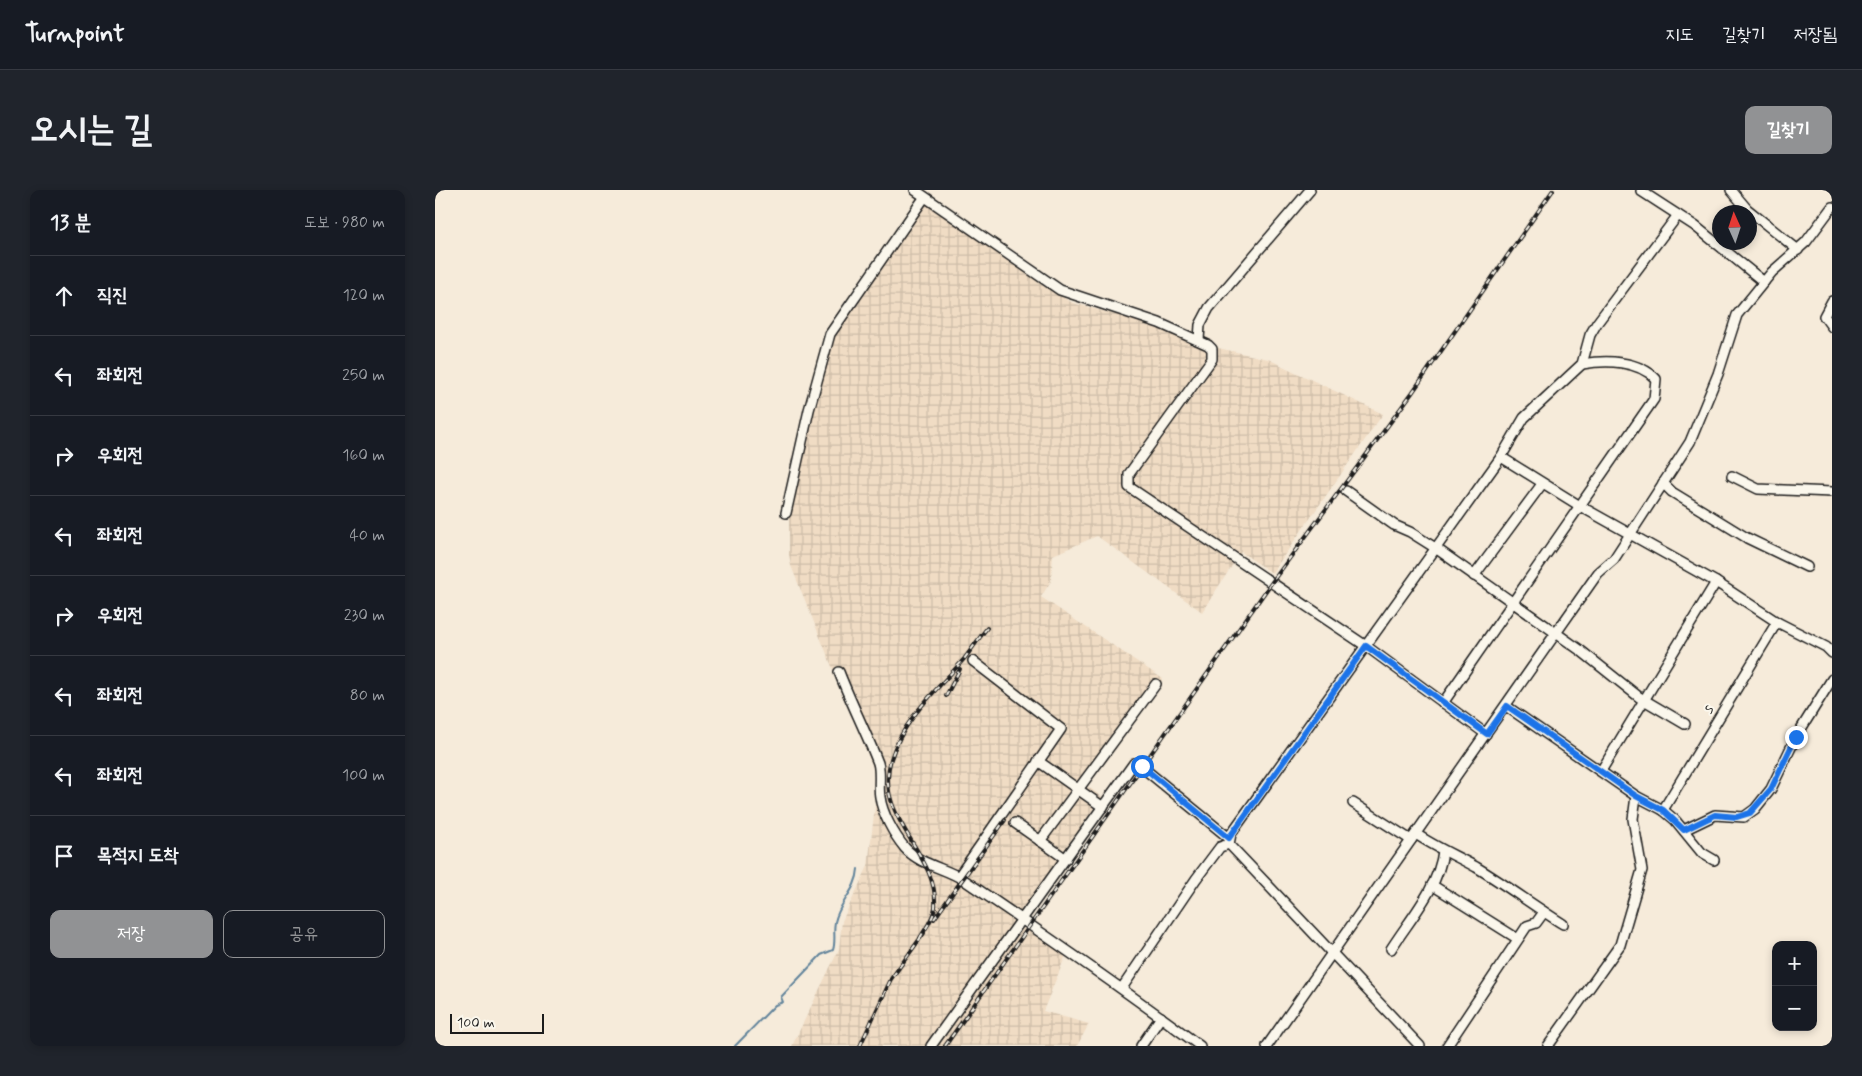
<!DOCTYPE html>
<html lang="ko">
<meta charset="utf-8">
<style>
:root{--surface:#171b24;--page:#20242c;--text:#f1f3f6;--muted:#9ea1a6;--line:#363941;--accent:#919294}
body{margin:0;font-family:Mynerve,"Poor Story",sans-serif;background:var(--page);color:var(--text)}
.controls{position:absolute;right:15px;bottom:15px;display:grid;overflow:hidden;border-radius:10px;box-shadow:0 2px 8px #0003}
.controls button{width:45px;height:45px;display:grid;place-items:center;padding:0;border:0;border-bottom:1px solid var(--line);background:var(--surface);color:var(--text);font:25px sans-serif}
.compass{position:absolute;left:1277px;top:15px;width:45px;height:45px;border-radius:50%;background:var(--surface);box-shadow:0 2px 8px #0003;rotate:357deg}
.scale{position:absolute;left:15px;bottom:12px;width:94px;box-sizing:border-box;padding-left:5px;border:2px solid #1c1c1c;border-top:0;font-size:14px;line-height:18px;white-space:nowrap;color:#1c1c1c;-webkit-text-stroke:4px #fbf7ec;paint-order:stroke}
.stop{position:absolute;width:15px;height:15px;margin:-11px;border:4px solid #1a73e8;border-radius:50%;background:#fff}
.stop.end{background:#1a73e8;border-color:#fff;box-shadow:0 1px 5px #0008}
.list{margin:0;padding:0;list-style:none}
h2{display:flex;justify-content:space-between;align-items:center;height:65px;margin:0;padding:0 20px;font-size:21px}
h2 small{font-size:16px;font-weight:400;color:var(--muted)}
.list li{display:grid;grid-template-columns:32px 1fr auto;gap:15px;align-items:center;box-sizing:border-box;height:80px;padding:0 20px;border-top:1px solid var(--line)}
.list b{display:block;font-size:19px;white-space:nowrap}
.list em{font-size:16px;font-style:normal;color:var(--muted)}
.actions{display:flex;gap:10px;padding:15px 20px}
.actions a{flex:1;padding:11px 0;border:1px solid var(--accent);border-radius:10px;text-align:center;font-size:18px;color:var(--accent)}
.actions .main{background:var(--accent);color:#fff}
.icon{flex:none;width:28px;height:28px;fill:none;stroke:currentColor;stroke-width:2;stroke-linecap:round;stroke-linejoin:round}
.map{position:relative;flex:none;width:1397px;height:856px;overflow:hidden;border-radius:10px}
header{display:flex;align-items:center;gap:30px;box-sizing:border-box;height:70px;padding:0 25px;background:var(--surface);border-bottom:1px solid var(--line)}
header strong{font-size:24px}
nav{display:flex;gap:28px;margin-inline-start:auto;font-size:18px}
.intro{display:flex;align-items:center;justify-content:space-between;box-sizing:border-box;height:120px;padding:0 30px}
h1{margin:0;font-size:35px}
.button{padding:12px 22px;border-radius:10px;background:var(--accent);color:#fff;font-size:18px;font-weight:700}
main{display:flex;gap:30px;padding:0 30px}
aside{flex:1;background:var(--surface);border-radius:10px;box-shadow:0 2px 8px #0003}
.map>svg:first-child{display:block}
.industrial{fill:url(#industrial-grid)}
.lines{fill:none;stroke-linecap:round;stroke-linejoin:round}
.stream{stroke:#62849b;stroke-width:2}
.minor-casing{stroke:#1c1c1c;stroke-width:12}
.minor{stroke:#fbf7ec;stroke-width:9}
.rail-casing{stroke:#1c1c1c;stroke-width:4}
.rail{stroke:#fbf7ec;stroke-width:2;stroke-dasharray:5.5;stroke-linecap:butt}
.route{stroke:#1a73e8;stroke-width:6}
.labels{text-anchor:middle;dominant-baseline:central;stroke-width:4;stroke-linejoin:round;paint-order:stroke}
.street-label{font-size:16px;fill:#1c1c1c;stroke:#fbf7ec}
</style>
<header>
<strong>Turnpoint</strong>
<nav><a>지도</a><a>길찾기</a><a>저장됨</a></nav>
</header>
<div class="intro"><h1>오시는 길</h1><a class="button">길찾기</a></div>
<main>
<aside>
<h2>13 분<small>도보 · 980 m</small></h2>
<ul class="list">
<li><svg class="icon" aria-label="ahead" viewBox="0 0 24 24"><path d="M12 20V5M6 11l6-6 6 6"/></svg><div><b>직진</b></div><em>120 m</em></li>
<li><svg class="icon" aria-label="left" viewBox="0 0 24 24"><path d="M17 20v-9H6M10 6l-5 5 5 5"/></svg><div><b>좌회전</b></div><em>250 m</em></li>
<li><svg class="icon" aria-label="right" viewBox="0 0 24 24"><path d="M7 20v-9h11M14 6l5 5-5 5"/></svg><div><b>우회전</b></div><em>160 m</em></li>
<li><svg class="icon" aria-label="left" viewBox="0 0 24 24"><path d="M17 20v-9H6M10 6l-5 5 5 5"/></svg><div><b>좌회전</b></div><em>40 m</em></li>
<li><svg class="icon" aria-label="right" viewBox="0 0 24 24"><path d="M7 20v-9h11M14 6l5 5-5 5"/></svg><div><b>우회전</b></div><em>230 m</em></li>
<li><svg class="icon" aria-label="left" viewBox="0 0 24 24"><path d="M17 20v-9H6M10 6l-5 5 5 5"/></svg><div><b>좌회전</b></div><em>80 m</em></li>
<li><svg class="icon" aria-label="left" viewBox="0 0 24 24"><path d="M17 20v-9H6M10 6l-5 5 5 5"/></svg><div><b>좌회전</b></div><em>100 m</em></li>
<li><svg class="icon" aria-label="arrive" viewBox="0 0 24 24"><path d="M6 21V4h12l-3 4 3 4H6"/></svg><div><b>목적지 도착</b></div></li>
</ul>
<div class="actions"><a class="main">저장</a><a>공유</a></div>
</aside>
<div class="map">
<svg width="1397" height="856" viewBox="0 0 1397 856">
<defs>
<pattern id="industrial-grid" width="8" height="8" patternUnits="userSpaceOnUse" patternTransform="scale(1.25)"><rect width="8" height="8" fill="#f0dcc4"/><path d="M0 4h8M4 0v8" fill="none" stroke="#cdbca8"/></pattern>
</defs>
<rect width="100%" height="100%" fill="#f6ebda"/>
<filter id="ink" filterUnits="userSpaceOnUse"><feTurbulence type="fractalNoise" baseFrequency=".02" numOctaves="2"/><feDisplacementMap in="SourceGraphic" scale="10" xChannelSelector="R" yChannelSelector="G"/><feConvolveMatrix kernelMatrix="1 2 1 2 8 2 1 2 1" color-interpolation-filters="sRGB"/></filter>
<g filter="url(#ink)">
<path class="industrial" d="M490,12L610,97L638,113L708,132L756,152L833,169L948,224L837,383L806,362L767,422L662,346L618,365L616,391L606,407L728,489L651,595L667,607L579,732L631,765L608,821L654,834L642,856H357L404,759L407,731L433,676L441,607L440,582L356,376L354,364V327L376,225L401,139Z"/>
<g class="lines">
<path class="stream" d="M300,856L340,815L348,812L346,807L386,765L398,760C401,751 398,741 400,732C404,712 422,700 423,679"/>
<defs>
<g id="minor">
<path d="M480,0L625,100L724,133L773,155L777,159V169L694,284V297L931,456L1051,544"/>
<path d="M1296,0L1312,19L1363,60"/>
<path d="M1206,1L1260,36L1329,92"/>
<path d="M1397,111L1389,126L1397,137"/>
<path d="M764,150L765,135L774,118L875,0"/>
<path d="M1066,267L1089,228L1147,174L1155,145L1162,133L1243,25"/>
<path d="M1297,286L1323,299L1397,302"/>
<path d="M1228,293L1237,302L1312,348L1372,377"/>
<path d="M911,301L959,335L975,342L1002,359L1145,460L1204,507L1250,534"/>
<path d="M351,323L374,220L395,144L489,8"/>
<path d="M1039,386L1107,294"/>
<path d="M404,482C416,513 431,542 443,573C446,583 443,596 445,607C447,623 459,645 470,658C485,675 511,678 529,690C609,744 687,798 765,856"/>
<path d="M1008,513L1219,209L1221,189C1203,170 1171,170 1147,174"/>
<path d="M1071,516L1201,606L1228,620L1240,630L1267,663L1279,670"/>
<path d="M603,571L668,617"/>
<path d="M1166,581L1281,392"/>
<path d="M918,613L976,650"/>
<path d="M1228,620L1342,432"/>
<path d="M580,633L631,669"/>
<path d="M1249,640L1280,625L1309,627L1320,619L1336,599L1361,547L1397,489"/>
<path d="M981,644C1000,657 1021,666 1041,677C1071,695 1099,716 1128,734"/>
<path d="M605,651L721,494"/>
<path d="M524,686L626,539L538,471"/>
<path d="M997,695L1083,749"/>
<path d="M956,759C975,729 1004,697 1008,661"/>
<path d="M687,798L761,689L785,657L794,654"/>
<path d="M496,856L699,573H702L707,577L794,648"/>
<path d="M706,856L726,827"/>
<path d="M832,856L1163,383L1179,369L1255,252L1283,184L1302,125L1337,82L1371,52L1397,17"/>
<path d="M985,856L794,654L796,644L1066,267L1145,316L1281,392L1342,432L1391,457L1397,463"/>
<path d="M1012,856L1092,736L1101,733L1109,722"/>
<path d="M1113,856L1185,755L1207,680L1198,629L1201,606"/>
</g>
</defs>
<use href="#minor" class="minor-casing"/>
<use href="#minor" class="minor"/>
<defs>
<g id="rail">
<path d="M511,506L525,479"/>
<path d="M499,729L570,630"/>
<path d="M485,748C490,739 499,728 500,717C504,663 438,628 456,569C468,529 503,499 529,469C537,459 544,448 552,438"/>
<path d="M425,856L456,789L489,743"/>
<path d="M510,856L837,392L977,203L1118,0"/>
</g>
</defs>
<use href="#rail" class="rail-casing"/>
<use href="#rail" class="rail"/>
</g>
</g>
<g class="lines" filter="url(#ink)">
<path class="route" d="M707,576L794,648L931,456L1052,544L1072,516L1201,606L1228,620L1249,640L1280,625L1302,627L1315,623L1336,599L1361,547"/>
</g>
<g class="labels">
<g class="street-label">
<text transform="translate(1273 519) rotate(-60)">s</text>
</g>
</g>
</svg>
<div class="controls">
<button>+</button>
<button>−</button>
</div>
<svg class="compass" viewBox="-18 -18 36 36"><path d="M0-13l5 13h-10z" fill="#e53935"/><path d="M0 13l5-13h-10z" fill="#9ea1a6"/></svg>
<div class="scale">100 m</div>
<div class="stop" style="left:707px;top:576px"></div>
<div class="stop end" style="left:1361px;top:547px"></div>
</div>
</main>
